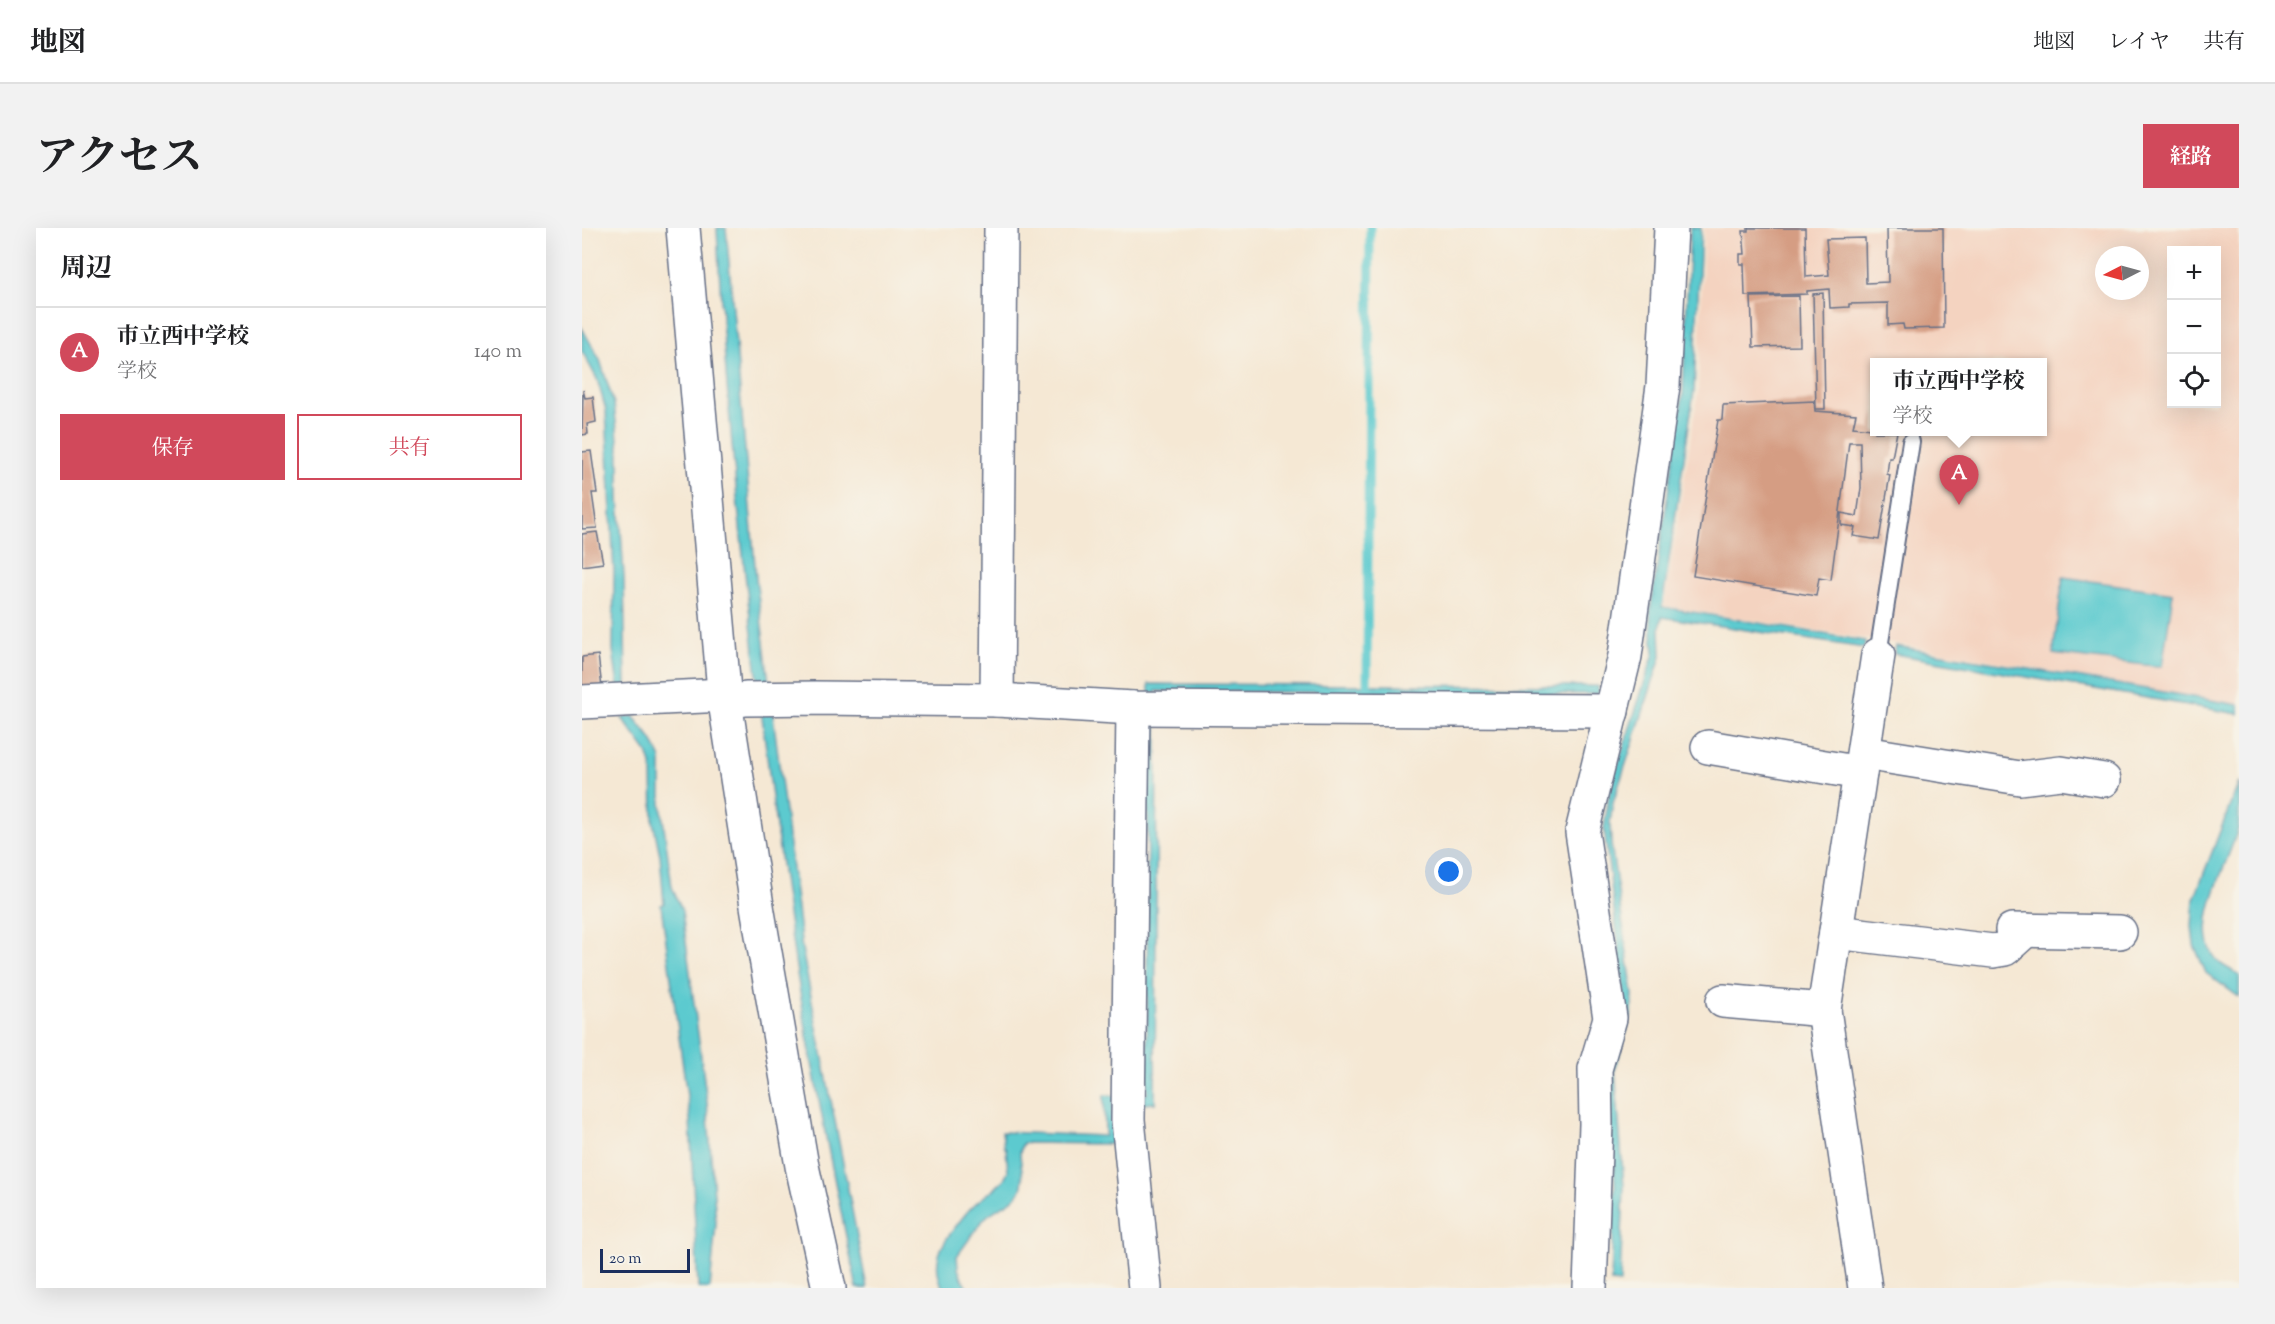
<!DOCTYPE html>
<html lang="ja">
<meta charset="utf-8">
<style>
:root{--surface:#fff;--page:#f2f2f2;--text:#202124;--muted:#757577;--line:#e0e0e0;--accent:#d1495b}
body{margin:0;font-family:"Sorts Mill Goudy","Noto Serif JP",serif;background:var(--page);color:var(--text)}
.controls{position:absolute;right:18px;top:18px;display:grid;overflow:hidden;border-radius:0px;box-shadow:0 6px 24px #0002}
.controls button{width:54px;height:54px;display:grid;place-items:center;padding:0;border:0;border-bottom:2px solid var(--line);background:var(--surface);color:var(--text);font:30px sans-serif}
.compass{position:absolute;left:1513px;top:18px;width:54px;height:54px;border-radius:50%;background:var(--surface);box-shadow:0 6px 24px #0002;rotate:264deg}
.scale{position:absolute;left:18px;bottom:15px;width:90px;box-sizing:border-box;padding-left:6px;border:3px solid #1b2f5e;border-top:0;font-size:16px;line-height:21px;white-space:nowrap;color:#1b2f5e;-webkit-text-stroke:4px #f7f3e8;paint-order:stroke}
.you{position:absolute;left:867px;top:644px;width:21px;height:21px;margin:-15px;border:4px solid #fff;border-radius:50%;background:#1a73e8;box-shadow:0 0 0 9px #1a73e833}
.badge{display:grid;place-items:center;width:39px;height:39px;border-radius:50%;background:var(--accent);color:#fff;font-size:20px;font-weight:700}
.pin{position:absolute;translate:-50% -50px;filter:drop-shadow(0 2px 3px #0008)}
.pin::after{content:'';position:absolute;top:32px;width:21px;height:18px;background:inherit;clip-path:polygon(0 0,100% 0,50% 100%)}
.popup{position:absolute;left:1288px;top:130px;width:177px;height:78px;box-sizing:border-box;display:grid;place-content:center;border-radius:0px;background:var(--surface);filter:drop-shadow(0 2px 4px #0005);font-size:20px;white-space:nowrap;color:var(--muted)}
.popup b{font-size:22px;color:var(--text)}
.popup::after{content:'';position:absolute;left:50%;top:100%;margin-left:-12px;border:12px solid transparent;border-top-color:var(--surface)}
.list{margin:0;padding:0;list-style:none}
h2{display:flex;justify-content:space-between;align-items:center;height:78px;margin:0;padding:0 24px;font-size:26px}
h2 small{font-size:20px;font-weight:400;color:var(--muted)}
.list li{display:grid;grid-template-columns:39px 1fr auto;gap:18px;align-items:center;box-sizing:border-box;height:90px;padding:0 24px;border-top:2px solid var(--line)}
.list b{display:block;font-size:22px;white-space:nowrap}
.list p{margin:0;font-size:20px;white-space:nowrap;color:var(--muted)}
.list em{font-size:20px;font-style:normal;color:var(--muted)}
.actions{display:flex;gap:12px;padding:18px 24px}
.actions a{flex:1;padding:14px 0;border:2px solid var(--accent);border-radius:0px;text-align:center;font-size:21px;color:var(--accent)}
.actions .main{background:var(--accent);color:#fff}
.icon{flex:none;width:33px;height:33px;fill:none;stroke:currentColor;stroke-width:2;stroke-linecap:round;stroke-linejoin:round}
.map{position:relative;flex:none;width:1657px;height:1060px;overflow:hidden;border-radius:0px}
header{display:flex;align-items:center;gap:36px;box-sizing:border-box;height:84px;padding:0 30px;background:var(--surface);border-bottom:2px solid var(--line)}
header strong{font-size:28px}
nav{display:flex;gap:33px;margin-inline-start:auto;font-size:21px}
.intro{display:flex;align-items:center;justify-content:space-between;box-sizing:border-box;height:144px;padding:0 36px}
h1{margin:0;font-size:42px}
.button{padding:15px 27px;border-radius:0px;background:var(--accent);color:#fff;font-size:21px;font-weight:700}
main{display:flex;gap:36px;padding:0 36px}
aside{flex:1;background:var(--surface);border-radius:0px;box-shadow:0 6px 24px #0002}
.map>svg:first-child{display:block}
.built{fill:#f4d3c0;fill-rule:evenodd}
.water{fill:#5ccacf;stroke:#3c7c96;stroke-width:1.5}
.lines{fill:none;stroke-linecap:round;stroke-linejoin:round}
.stream{stroke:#5ccacf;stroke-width:9}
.building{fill:#d59d83}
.service-casing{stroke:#677087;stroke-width:20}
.minor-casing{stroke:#677087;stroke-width:36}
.tertiary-casing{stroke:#677087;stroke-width:36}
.service{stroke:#fff;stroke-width:16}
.minor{stroke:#fff;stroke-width:33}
.tertiary{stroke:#fff;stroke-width:33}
</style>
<header>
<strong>地図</strong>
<nav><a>地図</a><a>レイヤ</a><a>共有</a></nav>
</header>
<div class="intro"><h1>アクセス</h1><a class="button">経路</a></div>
<main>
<aside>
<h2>周辺<small></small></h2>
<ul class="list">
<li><span class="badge">A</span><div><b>市立西中学校</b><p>学校</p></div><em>140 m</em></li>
</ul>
<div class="actions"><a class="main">保存</a><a>共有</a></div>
</aside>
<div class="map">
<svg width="1657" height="1060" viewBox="0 0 1657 1060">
<rect width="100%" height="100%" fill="#f7f3e8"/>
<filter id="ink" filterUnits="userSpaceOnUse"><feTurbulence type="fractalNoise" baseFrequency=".0167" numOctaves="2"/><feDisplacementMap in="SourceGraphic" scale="12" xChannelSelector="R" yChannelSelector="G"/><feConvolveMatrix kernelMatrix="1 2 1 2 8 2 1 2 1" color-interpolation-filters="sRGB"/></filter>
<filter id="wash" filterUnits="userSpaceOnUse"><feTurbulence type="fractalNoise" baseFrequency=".008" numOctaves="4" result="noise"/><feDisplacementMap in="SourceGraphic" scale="24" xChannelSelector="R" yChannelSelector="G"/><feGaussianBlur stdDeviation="1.35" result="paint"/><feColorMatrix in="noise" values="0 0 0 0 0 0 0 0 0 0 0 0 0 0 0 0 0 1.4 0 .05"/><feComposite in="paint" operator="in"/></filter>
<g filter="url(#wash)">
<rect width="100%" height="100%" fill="#f5e8d4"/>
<path class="built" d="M1122,0H1657V477L1311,415L1082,378L1116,163ZM1590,22H1634V176H1590ZM1522,27H1558V63H1522ZM1293,134H1461V204H1293Z"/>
<g class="water">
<path d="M135,0H144L174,350L220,721L285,1060H275C257,976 240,892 225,807C205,690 190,573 176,455C157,304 142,152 135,0Z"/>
<path d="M1108,0H1119L1112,163L1080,379L1283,413L1282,420L1080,389L1078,400L1079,429L1031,575L1028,595L1029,616L1051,766L1050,784L1033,842L1042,959L1038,1055L1029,1054L1033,956L1026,852L1044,780L1022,600L1028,561L1072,425L1068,385L1101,165Z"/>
<path d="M0,100L18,132L32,176L37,220V270L42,349L44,458L36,459L31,422L32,345L24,182L15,151L0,123Z"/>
<path d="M1481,349L1591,365L1580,439L1471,426Z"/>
<path d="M1314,418L1657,477V486L1312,426Z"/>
<path d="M567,456L1016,458L1017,466L574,463V465H567Z"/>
<path d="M51,488L70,512L79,531V575L85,621L90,659L100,683L125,875L134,995L128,1060H116L108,890L79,677L82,676L78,627L71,594L70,539L65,524L40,490Z"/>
<path d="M566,496H575L573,875L561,876V866H565Z"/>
<path d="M1657,554C1657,568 1657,586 1656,600C1647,635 1608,697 1634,731C1639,738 1649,742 1657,746V769L1624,745L1612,717L1610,698L1612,671Z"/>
<path d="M522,867L534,868L531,876L530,916L441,915C433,928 445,946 439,961C432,976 414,979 403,990C393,1002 384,1016 375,1028L376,1041L385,1060H361C349,1035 358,1017 375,997C380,990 386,982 393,976C404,966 420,958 426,944L424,921L422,919L420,904L523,908Z"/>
</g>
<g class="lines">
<path class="stream" d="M785,460L788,0"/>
</g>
<g id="blocks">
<g class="building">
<path d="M1166,0H1223L1224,49L1247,47L1244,11L1283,10L1284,55L1306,54L1305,0H1361L1362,100L1322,101L1321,96L1306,97V75L1267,76V79L1248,80L1247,61L1225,63V66L1163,68L1162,36H1158V26H1163L1161,3H1166Z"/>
<path d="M1241,65L1243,181H1234L1231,66Z"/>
<path d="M1217,68L1218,118L1171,119L1169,69Z"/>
<path d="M1,162L3,170L11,169L14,194L5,196L6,206L0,207Z"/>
<path d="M1232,173L1233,183L1274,186L1271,199L1289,201L1293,182V204H1315L1310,230H1307L1305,246L1308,247L1297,312L1271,308L1273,299L1259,297V285L1275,288L1279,260L1278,214H1267L1249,352L1237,350L1234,368L1111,348L1136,192H1140L1141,177Z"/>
<path d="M9,223L15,265H10L15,300L0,301V224Z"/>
<path d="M15,304L21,335L0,338V306Z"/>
<path d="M16,427L20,460L0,461V429Z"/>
</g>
</g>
</g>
<g filter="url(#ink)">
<use href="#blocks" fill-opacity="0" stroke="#677087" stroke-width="1.5"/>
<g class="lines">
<defs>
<path id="service" d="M1296,427L1329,214"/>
<g id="minor">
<path d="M415,472L419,0"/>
<path d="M0,474L142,467"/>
<path d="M143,474L164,471L234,470L415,472L551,480L1030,483"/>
<path d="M551,480L546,892L563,1060"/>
<path d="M1126,519L1278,545"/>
<path d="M1282,525L1438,550L1479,545L1522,552"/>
<path d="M1430,702L1538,704"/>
<path d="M1254,704L1411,723L1423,721L1444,702"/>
<path d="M1141,773L1242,782"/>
<path d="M1008,1060L1014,896L1013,841L1028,790L1000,604L1043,428L1081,158L1089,0"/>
<path d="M1283,1060L1242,782L1296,427"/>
</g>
<path id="tertiary" d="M101,0L143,474L176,684L220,938L247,1060"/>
</defs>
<use href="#service" class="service-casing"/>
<use href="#minor" class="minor-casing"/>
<use href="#tertiary" class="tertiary-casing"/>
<use href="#service" class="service"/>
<use href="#minor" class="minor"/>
<use href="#tertiary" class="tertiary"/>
</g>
</g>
</svg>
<div class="controls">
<button>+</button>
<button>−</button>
<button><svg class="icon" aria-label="locate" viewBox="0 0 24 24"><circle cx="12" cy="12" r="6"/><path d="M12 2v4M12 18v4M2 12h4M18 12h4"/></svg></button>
</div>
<svg class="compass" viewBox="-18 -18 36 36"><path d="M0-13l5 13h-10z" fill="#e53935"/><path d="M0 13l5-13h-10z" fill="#757577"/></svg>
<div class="scale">20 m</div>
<div class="you"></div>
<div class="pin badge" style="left:1377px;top:277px">A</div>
<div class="popup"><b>市立西中学校</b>学校</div>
</div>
</main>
